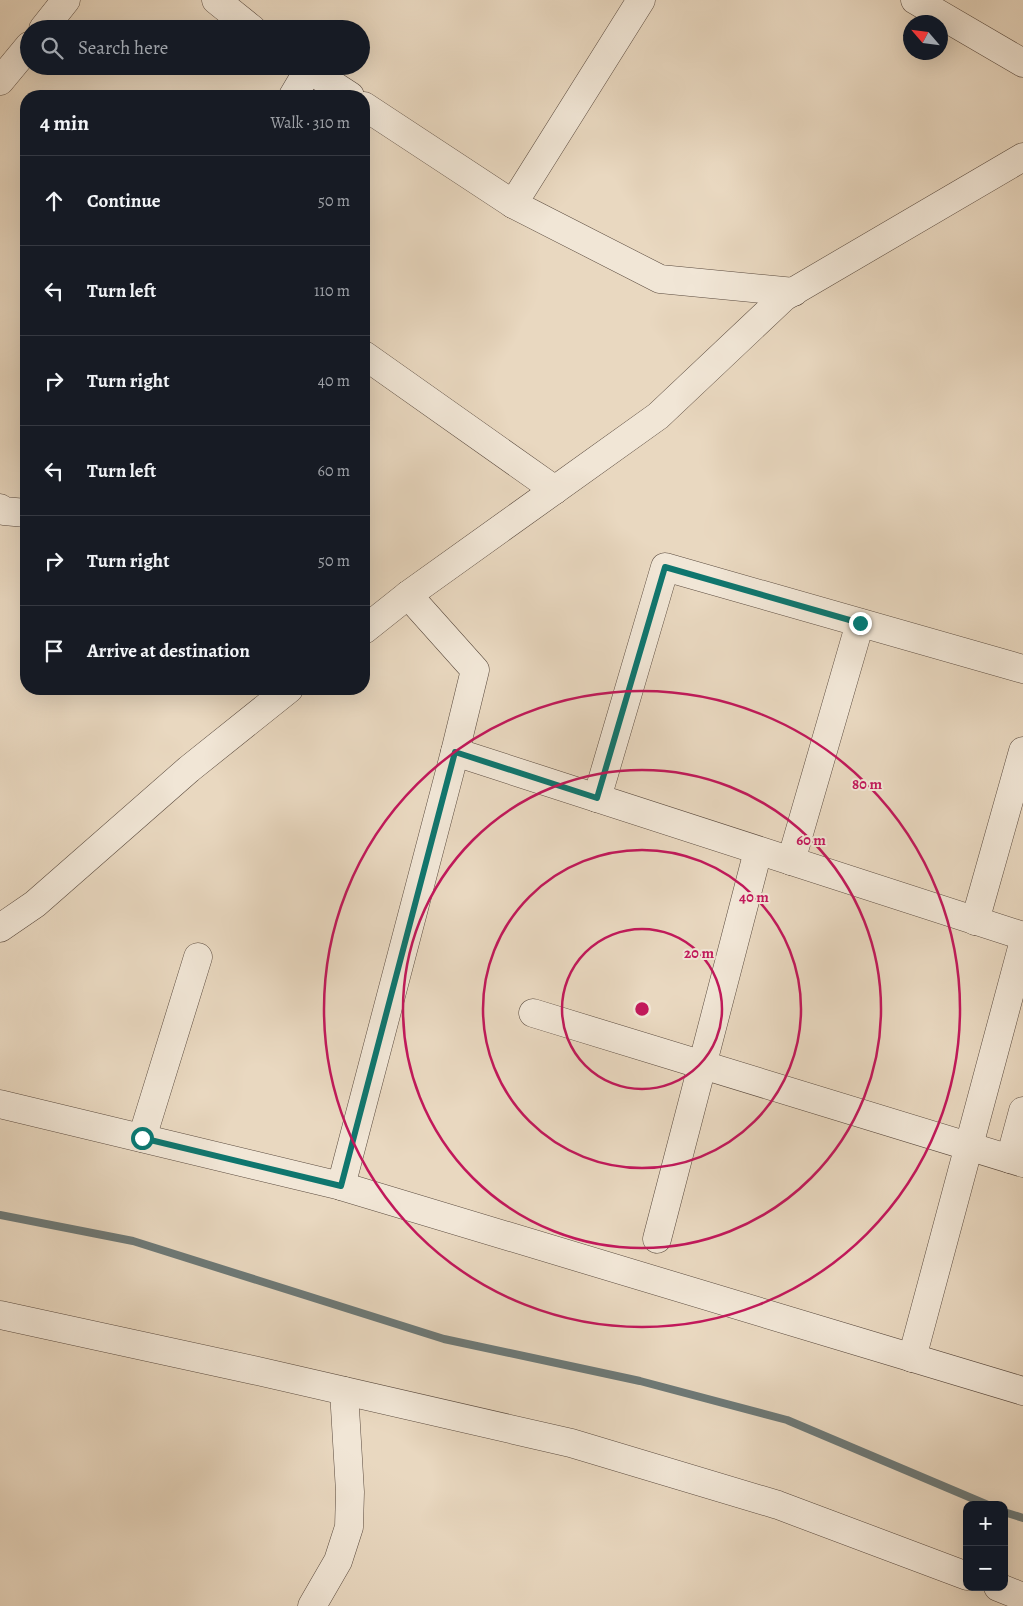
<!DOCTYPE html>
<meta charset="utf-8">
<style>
:root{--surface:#171b24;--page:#242831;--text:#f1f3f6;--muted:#9ea1a6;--line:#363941}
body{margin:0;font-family:Alegreya,serif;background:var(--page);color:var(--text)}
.controls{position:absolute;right:15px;bottom:15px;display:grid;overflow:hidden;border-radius:10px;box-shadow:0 5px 20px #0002}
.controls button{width:45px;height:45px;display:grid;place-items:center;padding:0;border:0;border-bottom:1px solid var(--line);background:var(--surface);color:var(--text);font:25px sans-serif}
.compass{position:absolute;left:903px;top:15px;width:45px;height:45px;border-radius:50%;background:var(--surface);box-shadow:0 5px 20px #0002;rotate:298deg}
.stop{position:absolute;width:15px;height:15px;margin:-11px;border:4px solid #0f766e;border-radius:50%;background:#fff}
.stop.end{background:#0f766e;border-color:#fff;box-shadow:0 1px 5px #0008}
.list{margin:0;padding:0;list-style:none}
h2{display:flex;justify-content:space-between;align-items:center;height:65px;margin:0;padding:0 20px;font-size:21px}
h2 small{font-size:16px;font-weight:400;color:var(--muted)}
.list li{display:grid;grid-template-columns:32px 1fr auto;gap:15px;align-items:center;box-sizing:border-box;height:90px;padding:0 20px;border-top:1px solid var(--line)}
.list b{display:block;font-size:19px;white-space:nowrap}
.list em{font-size:16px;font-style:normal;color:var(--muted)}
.icon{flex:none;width:28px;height:28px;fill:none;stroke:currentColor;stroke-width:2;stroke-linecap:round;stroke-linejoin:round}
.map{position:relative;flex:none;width:1023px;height:1606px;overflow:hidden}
.search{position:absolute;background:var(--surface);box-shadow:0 5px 20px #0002;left:20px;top:20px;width:350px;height:55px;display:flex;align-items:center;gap:12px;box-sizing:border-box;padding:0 18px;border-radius:28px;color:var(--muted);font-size:19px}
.panel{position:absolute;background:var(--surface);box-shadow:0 5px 20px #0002;left:20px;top:90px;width:350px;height:605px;border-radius:20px}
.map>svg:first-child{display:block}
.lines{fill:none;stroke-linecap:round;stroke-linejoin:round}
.stream{stroke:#6d7977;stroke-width:8}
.street-casing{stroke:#5a4a3e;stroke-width:29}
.street{stroke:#f1e6d6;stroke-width:28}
.route{stroke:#0f766e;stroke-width:6}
.ring{fill:none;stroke:#c2185b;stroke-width:2.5}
.centre{fill:#c2185b;stroke:#f1e6d6;stroke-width:2.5}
.ring-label{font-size:15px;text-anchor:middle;font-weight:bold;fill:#c2185b;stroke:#f1e6d6;stroke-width:4;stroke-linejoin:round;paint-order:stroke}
</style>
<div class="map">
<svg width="1023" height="1606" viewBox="0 0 1023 1606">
<rect width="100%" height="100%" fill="#e9d8c0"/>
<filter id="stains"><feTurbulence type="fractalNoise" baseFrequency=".004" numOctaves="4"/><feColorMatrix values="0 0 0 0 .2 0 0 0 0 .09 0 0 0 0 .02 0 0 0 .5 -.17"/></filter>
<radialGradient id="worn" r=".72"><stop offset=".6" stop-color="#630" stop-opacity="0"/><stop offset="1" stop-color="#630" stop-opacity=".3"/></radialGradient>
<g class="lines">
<g class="stream">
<path d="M0,1215L133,1241L444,1339L640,1381L787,1420L988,1505"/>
<path d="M1004,1512L1023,1518"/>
</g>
<defs>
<g id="street">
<path d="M216,0L252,29"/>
<path d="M915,0L1023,63"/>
<path d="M43,29L66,0"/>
<path d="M304,66L350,96"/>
<path d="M0,81L29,46"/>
<path d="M293,96L309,69"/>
<path d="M364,106L513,204L660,279L794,292"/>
<path d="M513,204L641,0"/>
<path d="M364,355L555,490"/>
<path d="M0,508L4,511L26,513"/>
<path d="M364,630L408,595L658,416L784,297L1023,157"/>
<path d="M455,752L1023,936"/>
<path d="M597,798L665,567L1023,669"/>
<path d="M791,861L860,623"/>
<path d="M975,921L1023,751"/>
<path d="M0,928L35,904L189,769L289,689"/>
<path d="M533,1013L1023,1163"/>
<path d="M0,1104L341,1186L1023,1391"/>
<path d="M142,1138L198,957"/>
<path d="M1010,1159L1023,1111"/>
<path d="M341,1186L455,752L475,670L408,595"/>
<path d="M657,1239L758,851"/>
<path d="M0,1315L253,1370L571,1443L778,1505L967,1576"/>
<path d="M912,1358L1023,944"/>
<path d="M998,1587L1023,1597"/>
<path d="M312,1606L338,1561L349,1527L350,1492L344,1391"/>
</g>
</defs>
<use href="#street" class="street-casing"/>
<use href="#street" class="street"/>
</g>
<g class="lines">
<path class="route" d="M142,1138L341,1186L455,752L597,798L665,567L860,623"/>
</g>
<g class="ring">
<circle cx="642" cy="1009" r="80"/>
<circle cx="642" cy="1009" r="159"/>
<circle cx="642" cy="1009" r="239"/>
<circle cx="642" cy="1009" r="318"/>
</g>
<circle cx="642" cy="1009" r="8" class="centre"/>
<g class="ring-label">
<text x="867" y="789">80 m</text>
<text x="811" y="845">60 m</text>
<text x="754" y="902">40 m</text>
<text x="699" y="958">20 m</text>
</g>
<rect width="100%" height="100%" filter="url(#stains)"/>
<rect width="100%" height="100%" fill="url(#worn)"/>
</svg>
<div class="controls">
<button>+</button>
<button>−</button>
</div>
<svg class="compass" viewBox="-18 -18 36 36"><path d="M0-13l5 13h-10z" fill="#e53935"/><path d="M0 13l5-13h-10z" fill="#9ea1a6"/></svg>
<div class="stop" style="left:142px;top:1138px"></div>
<div class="stop end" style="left:860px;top:623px"></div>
<div class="search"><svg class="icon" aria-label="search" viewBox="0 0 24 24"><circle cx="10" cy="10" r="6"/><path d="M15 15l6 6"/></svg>Search here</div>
<section class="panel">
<h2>4 min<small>Walk · 310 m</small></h2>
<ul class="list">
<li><svg class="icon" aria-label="ahead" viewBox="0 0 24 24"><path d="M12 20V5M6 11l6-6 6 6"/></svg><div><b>Continue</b></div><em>50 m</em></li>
<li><svg class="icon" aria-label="left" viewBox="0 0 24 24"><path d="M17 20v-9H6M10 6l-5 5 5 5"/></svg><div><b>Turn left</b></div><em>110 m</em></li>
<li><svg class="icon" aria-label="right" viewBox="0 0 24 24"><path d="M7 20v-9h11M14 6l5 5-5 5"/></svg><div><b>Turn right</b></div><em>40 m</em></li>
<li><svg class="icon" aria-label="left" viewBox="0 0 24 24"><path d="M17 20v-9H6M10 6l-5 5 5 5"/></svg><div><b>Turn left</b></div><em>60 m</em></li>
<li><svg class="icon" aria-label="right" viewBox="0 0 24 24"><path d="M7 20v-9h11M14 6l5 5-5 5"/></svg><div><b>Turn right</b></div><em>50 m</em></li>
<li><svg class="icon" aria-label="arrive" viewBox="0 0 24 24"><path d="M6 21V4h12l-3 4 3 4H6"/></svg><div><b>Arrive at destination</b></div></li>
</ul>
</section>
</div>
